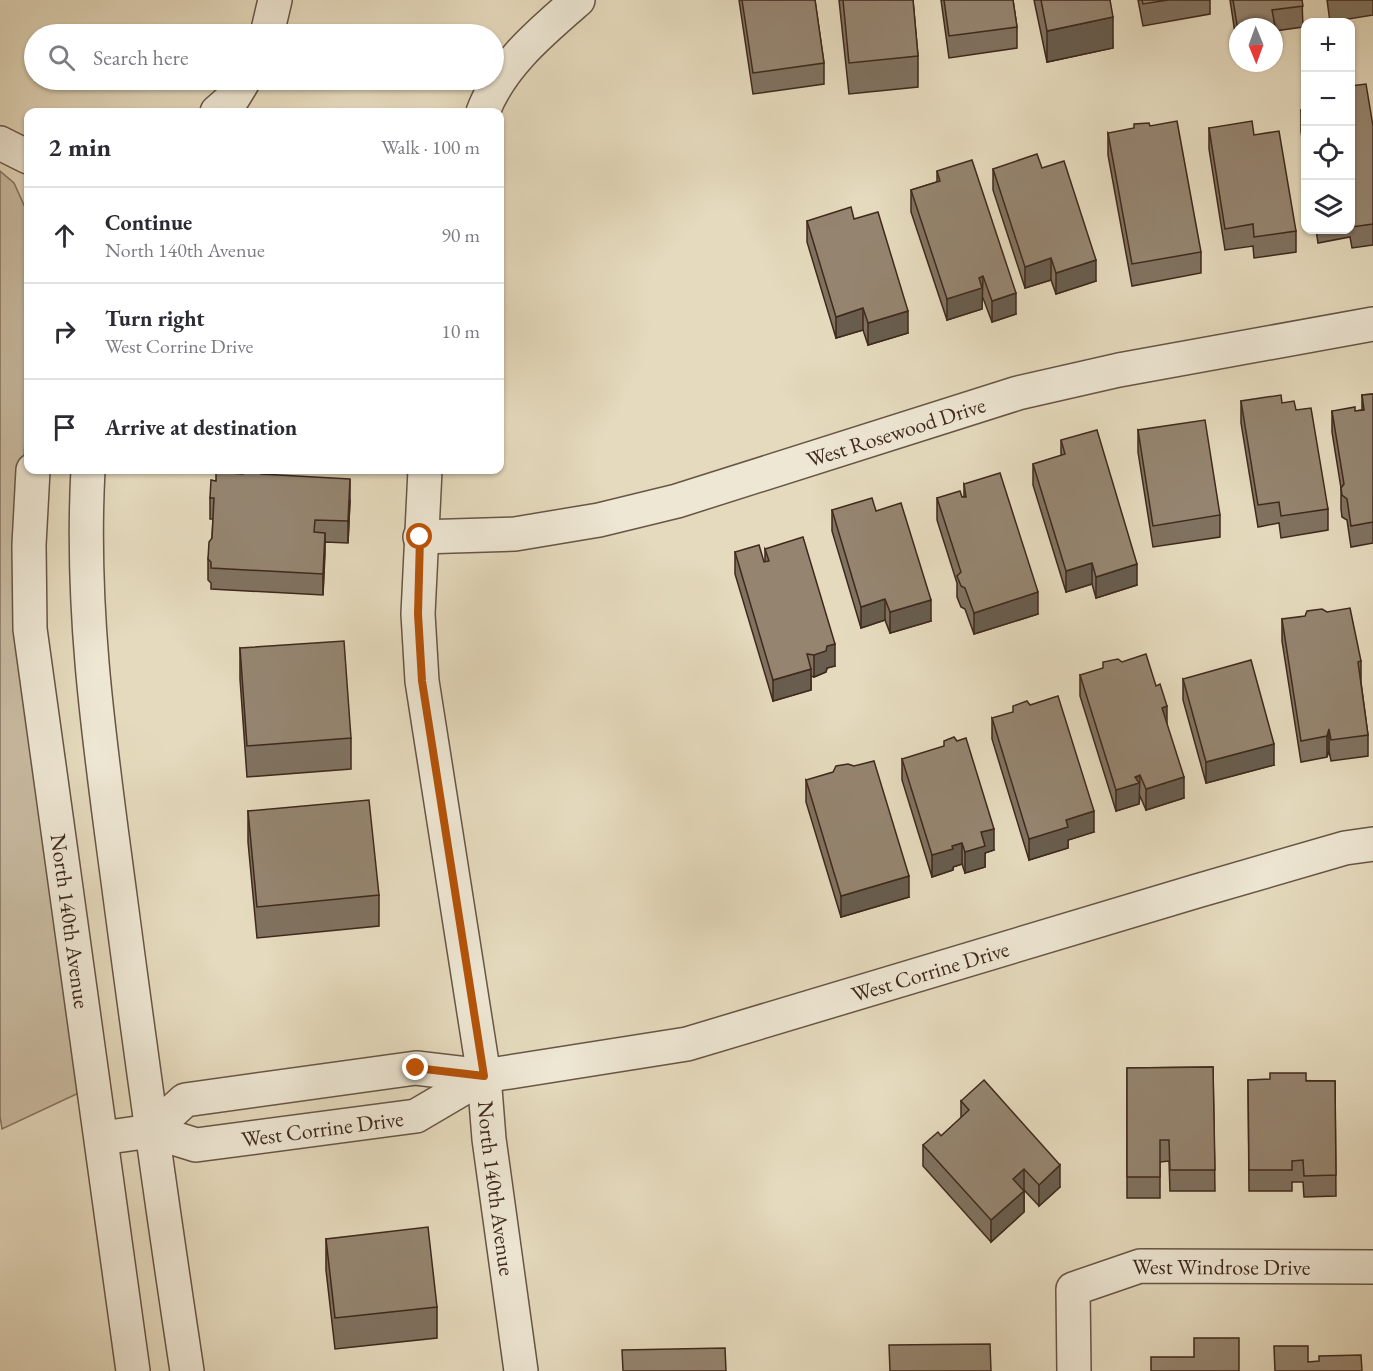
<!DOCTYPE html>
<meta charset="utf-8">
<style>
:root{--surface:#fff;--page:#f7f7f7;--text:#2b2b33;--muted:#7c7c81;--line:#e1e1e2}
body{margin:0;font-family:"EB Garamond",serif;background:var(--page);color:var(--text)}
.controls{position:absolute;right:18px;top:18px;display:grid;overflow:hidden;border-radius:12px;box-shadow:0 2px 4px #0004}
.controls button{width:54px;height:54px;display:grid;place-items:center;padding:0;border:0;border-bottom:2px solid var(--line);background:var(--surface);color:var(--text);font:30px sans-serif}
.compass{position:absolute;left:1229px;top:18px;width:54px;height:54px;border-radius:50%;background:var(--surface);box-shadow:0 2px 4px #0004;rotate:179deg}
.stop{position:absolute;width:18px;height:18px;margin:-14px;border:4px solid #b45309;border-radius:50%;background:#fff}
.stop.end{background:#b45309;border-color:#fff;box-shadow:0 2px 6px #0008}
.list{margin:0;padding:0;list-style:none}
h2{display:flex;justify-content:space-between;align-items:center;height:78px;margin:0;padding:0 24px;font-size:26px}
h2 small{font-size:20px;font-weight:400;color:var(--muted)}
.list li{display:grid;grid-template-columns:39px 1fr auto;gap:18px;align-items:center;box-sizing:border-box;height:96px;padding:0 24px;border-top:2px solid var(--line)}
.list b{display:block;font-size:22px;white-space:nowrap}
.list p{margin:0;font-size:20px;white-space:nowrap;color:var(--muted)}
.list em{font-size:20px;font-style:normal;color:var(--muted)}
.icon{flex:none;width:33px;height:33px;fill:none;stroke:currentColor;stroke-width:2;stroke-linecap:round;stroke-linejoin:round}
.map{position:relative;flex:none;width:1373px;height:1371px;overflow:hidden}
.search{position:absolute;background:var(--surface);box-shadow:0 2px 4px #0004;left:24px;top:24px;width:480px;height:66px;display:flex;align-items:center;gap:15px;box-sizing:border-box;padding:0 21px;border-radius:33px;color:var(--muted);font-size:22px}
.panel{position:absolute;background:var(--surface);box-shadow:0 2px 4px #0004;left:24px;top:108px;width:480px;height:366px;border-radius:12px}
.map>svg:first-child{display:block}
.green{fill:#c9bca2;stroke:#847260;stroke-width:1.5}
.lines{fill:none;stroke-linecap:round;stroke-linejoin:round}
.minor-casing{stroke:#685545;stroke-width:36}
.minor{stroke:#eee7d4;stroke-width:33}
.wall{fill:#807260;stroke:#3f291d;stroke-width:1.5}
.shaded-wall{fill:#685d4e;stroke:#3f291d;stroke-width:1.5}
.building{fill:#958570;stroke:#3f291d;stroke-width:1.5}
.route{stroke:#b45309;stroke-width:8}
.labels{text-anchor:middle;dominant-baseline:central;stroke-width:4.5;stroke-linejoin:round;paint-order:stroke}
.street-label{font-size:22px;fill:#3f291d;stroke:#eee7d4}
</style>
<div class="map">
<svg width="1373" height="1371" viewBox="0 0 1373 1371">
<rect width="100%" height="100%" fill="#e5dabd"/>
<filter id="stains"><feTurbulence type="fractalNoise" baseFrequency=".00333" numOctaves="4"/><feColorMatrix values="0 0 0 0 .2 0 0 0 0 .09 0 0 0 0 .02 0 0 0 .5 -.17"/></filter>
<radialGradient id="worn" r=".72"><stop offset=".6" stop-color="#630" stop-opacity="0"/><stop offset="1" stop-color="#630" stop-opacity=".3"/></radialGradient>
<path class="green" d="M0,171L14,183L28,214V385L22,494L83,1091L2,1129L0,1116Z"/>
<g class="lines">
<defs>
<g id="minor">
<path d="M267,34L275,0"/>
<path d="M217,112L233,98L244,80"/>
<path d="M483,112C500,66 541,32 578,0"/>
<path d="M0,143L28,157"/>
<path id="s1" d="M33,470L29,545L30,629L133,1371"/>
<path d="M88,470C80,616 101,752 120,896C141,1055 163,1213 187,1371"/>
<path id="s2" d="M425,470L418,614L422,681L484,1076L489,1139L521,1371"/>
<path id="s3" d="M420,537L515,534L599,520L677,501L1018,393L1119,370L1373,324"/>
<path id="s4" d="M151,1131L185,1100L416,1068L484,1076L687,1044L1197,891L1345,848L1373,844"/>
<path id="s5" d="M102,1138L151,1131L196,1145L416,1116L484,1076"/>
<path id="s6" d="M1074,1371L1073,1289L1140,1266L1373,1267"/>
</g>
</defs>
<use href="#minor" class="minor-casing"/>
<use href="#minor" class="minor"/>
</g>
<g class="wall">
<path d="M739,0H815L824,63V84L753,94Z"/>
<path d="M839,0H913L918,56V87L849,94Z"/>
<path d="M941,0H1013L1017,27V48L949,58Z"/>
<path d="M1034,0H1110L1113,48L1047,62Z"/>
<path d="M1138,0H1210V14L1143,26Z"/>
<path d="M1230,0H1302L1303,27L1275,31L1274,47V27H1238V53Z"/>
<path d="M1327,0H1373V15L1330,22Z"/>
<path d="M1350,86L1373,126V245L1352,248L1350,237L1318,243L1316,230H1350Z"/>
<path d="M1305,109V163L1301,131V110Z"/>
<path d="M1209,128L1254,135L1296,231V252L1254,258L1253,246L1225,250L1209,149Z"/>
<path d="M1108,133L1201,252V273L1132,286L1108,155Z"/>
<path d="M1042,168L1096,281L1056,294L1051,280L1025,288L993,190V169Z"/>
<path d="M937,171L1016,314L992,322L983,298H982V309L947,320L911,212V190L937,182Z"/>
<path d="M854,219L908,333L868,345L863,330L836,338L807,242V221Z"/>
<path d="M1373,394V543L1351,547L1347,520L1342,517L1341,509V488L1332,432V411H1355L1362,410V395Z"/>
<path d="M1241,401L1282,403L1296,410L1328,509V530L1281,538L1279,523L1258,527L1241,423Z"/>
<path d="M1138,430L1220,515V537L1153,547L1138,452Z"/>
<path d="M1061,440L1137,585L1096,598L1092,584L1066,592L1033,485V464L1061,456Z"/>
<path d="M261,474L350,500L348,543L325,542L323,595L211,589V583L208,580V559L212,538L213,519H210V498L216,481Z"/>
<path d="M964,484L1038,614L974,634L965,609L961,607L957,597V583L937,520V498L964,497Z"/>
<path d="M832,510L876,511L931,621L890,633L885,620L861,628L832,531Z"/>
<path d="M765,549L835,666L827,668L826,672L814,677L811,676V690L773,701L735,574V552L764,562H765Z"/>
<path d="M1282,619L1361,661V682L1368,735V756L1331,761L1329,751L1327,757L1301,762L1282,641Z"/>
<path d="M240,648L351,738V769L247,777L240,679Z"/>
<path d="M1080,675L1167,725L1184,798L1146,810L1140,796L1139,804L1116,811L1080,696Z"/>
<path d="M1183,679L1274,765L1206,783L1183,700Z"/>
<path d="M992,718L1094,832L1068,840V848L1029,860L992,739Z"/>
<path d="M902,759L994,850L985,853V867L965,873L962,864L953,867V870L932,877L902,780Z"/>
<path d="M806,780L909,897L841,917L806,802Z"/>
<path d="M248,811L379,895V926L257,938L248,842Z"/>
<path d="M1213,1067L1215,1191H1170L1169,1161L1160,1162V1198H1127V1068Z"/>
<path d="M1248,1080L1335,1081L1336,1196L1304,1197L1303,1182H1292V1191H1249Z"/>
<path d="M961,1101L1060,1187L1039,1206L1024,1190V1212L991,1242L923,1166V1145L941,1136L961,1118Z"/>
<path d="M326,1239L437,1307V1338L335,1349L326,1270Z"/>
</g>
<g class="shaded-wall">
<path d="M1113,17V48L1047,62V31Z"/>
<path d="M1051,258V280L1025,288V267Z"/>
<path d="M1096,260V281L1056,294V273Z"/>
<path d="M983,276L982,309L947,320V299L979,278Z"/>
<path d="M1016,293V314L992,322V301Z"/>
<path d="M863,308V330L836,338V317Z"/>
<path d="M908,311V333L868,345V323Z"/>
<path d="M350,479V500L348,543V521Z"/>
<path d="M325,533V554L323,595V574Z"/>
<path d="M1092,563V584L1066,592V571Z"/>
<path d="M1137,564V585L1096,598V577Z"/>
<path d="M1038,592V614L974,634V613Z"/>
<path d="M885,599V620L861,628V607Z"/>
<path d="M931,600V621L890,633V612Z"/>
<path d="M835,644V666L827,668L826,672L814,677V655L827,646Z"/>
<path d="M811,669V690L773,701V680Z"/>
<path d="M1167,706V728L1162,708Z"/>
<path d="M1329,729V751L1327,757V736Z"/>
<path d="M1274,744V765L1206,783V762Z"/>
<path d="M1140,775L1139,804L1116,811V790Z"/>
<path d="M1184,777V798L1146,810V789Z"/>
<path d="M1094,811V832L1068,840V848L1029,860V839L1066,820Z"/>
<path d="M994,829V850L985,853V867L965,873V852L981,832Z"/>
<path d="M962,843V864L953,867V870L932,877V855L952,846Z"/>
<path d="M909,876V897L841,917V896Z"/>
<path d="M1060,1165V1187L1039,1206V1185Z"/>
<path d="M1024,1169V1190L1013,1200V1179Z"/>
<path d="M1024,1191V1212L991,1242V1220Z"/>
</g>
<g class="building">
<path d="M742,0H815L824,63L753,73Z"/>
<path d="M843,0H913L918,56L849,63Z"/>
<path d="M944,0H1013L1017,27L949,36Z"/>
<path d="M1041,0H1110L1113,17L1047,31Z"/>
<path d="M1142,0H1168L1143,4Z"/>
<path d="M1233,0H1302L1303,6L1272,10L1275,26L1268,27H1238V31Z"/>
<path d="M1366,84L1373,126V224L1352,227L1350,217V86Z"/>
<path d="M1305,109V142L1301,110Z"/>
<path d="M1177,121L1201,252L1132,264L1108,133L1134,128V124L1149,123L1150,126Z"/>
<path d="M1252,121L1254,135L1279,131L1296,231L1254,237L1253,224L1225,229L1209,128Z"/>
<path d="M1037,154L1042,168L1064,161L1096,260L1056,273L1051,258L1025,267L993,169Z"/>
<path d="M972,160L1016,293L992,301L983,276L979,278L982,288L947,299L911,190L940,181L937,171Z"/>
<path d="M851,207L854,219L878,212L908,311L868,323L863,308L836,317L807,221Z"/>
<path d="M1373,394V522L1351,526L1347,499L1342,495L1341,488L1344,484L1332,411L1355,407V411L1364,410L1362,395Z"/>
<path d="M1281,395L1282,403L1294,401L1296,410L1311,408L1328,509L1281,516L1279,502L1258,505L1241,401Z"/>
<path d="M1205,420L1220,515L1153,526L1138,430Z"/>
<path d="M1097,430L1137,564L1096,577L1092,563L1066,571L1033,464L1065,454L1061,440Z"/>
<path d="M247,470H259L261,474L350,479L348,521L315,520L314,532L325,533L323,574L211,568V562L208,559L209,542L212,538L214,498H210L211,480L216,481V472L243,474Z"/>
<path d="M1000,473L1038,592L974,613L965,588L961,586L957,576L961,572L937,498L960,491L962,497H966L964,484Z"/>
<path d="M872,498L876,511L901,503L931,600L890,612L885,599L861,607L832,510Z"/>
<path d="M803,537L835,644L827,646L826,651L814,655L807,654L811,669L773,680L735,552L759,545L764,562L769,561L765,549Z"/>
<path d="M1350,608L1361,661L1358,662L1368,735L1331,740L1329,729L1327,736L1301,741L1282,619L1305,616L1307,611L1322,609L1327,612Z"/>
<path d="M344,641L351,738L247,746L240,648Z"/>
<path d="M1146,654L1156,686L1160,684L1167,706L1162,708L1184,777L1146,789L1140,775L1135,777L1139,783L1116,790L1080,675L1103,668V662L1118,659L1122,662Z"/>
<path d="M1251,660L1274,744L1206,762L1183,679Z"/>
<path d="M1058,696L1094,811L1066,820L1068,827L1029,839L992,718L1013,712V706L1027,701L1030,705Z"/>
<path d="M954,737L957,741L966,738L994,829L981,832L985,846L965,852L962,843L952,846L953,849L932,855L902,759L944,746V741Z"/>
<path d="M874,761L909,876L841,896L806,780L833,772L836,766L848,764L854,766Z"/>
<path d="M369,800L379,895L257,907L248,811Z"/>
<path d="M1213,1067L1215,1170H1170L1169,1140H1160V1177H1127V1068Z"/>
<path d="M1270,1073H1306V1081H1335L1336,1175L1304,1176L1303,1160L1292,1161V1170H1249L1248,1080L1270,1079Z"/>
<path d="M984,1080L1060,1165L1039,1185L1024,1169L1013,1179L1024,1191L991,1220L923,1145L938,1132L941,1136L969,1110L961,1101Z"/>
<path d="M428,1227L437,1307L335,1318L326,1239Z"/>
<path d="M1194,1338H1239V1371H1151V1357H1194Z"/>
<path d="M990,1344L991,1371H890L889,1345Z"/>
<path d="M1274,1346H1308V1362L1319,1361V1356L1361,1355L1362,1371H1275Z"/>
<path d="M725,1348L726,1371H623L622,1350Z"/>
</g>
<g class="lines">
<path class="route" d="M416,1068L484,1076L422,681L418,614L420,537"/>
</g>
<g class="labels">
<g class="street-label">
<text stroke="none"><textPath href="#s3" startOffset="490">West Rosewood Drive</textPath></text>
<text stroke="none"><textPath href="#s1" startOffset="454">North 140th Avenue</textPath></text>
<text stroke="none"><textPath href="#s4" startOffset="807">West Corrine Drive</textPath></text>
<text stroke="none"><textPath href="#s5" startOffset="224">West Corrine Drive</textPath></text>
<text stroke="none"><textPath href="#s2" startOffset="724">North 140th Avenue</textPath></text>
<text stroke="none"><textPath href="#s6" startOffset="234">West Windrose Drive</textPath></text>
</g>
</g>
<rect width="100%" height="100%" filter="url(#stains)"/>
<rect width="100%" height="100%" fill="url(#worn)"/>
</svg>
<div class="controls">
<button>+</button>
<button>−</button>
<button><svg class="icon" aria-label="locate" viewBox="0 0 24 24"><circle cx="12" cy="12" r="6"/><path d="M12 2v4M12 18v4M2 12h4M18 12h4"/></svg></button>
<button><svg class="icon" aria-label="layers" viewBox="0 0 24 24"><path d="M12 4l9 5-9 5-9-5zM3 14l9 5 9-5"/></svg></button>
</div>
<svg class="compass" viewBox="-18 -18 36 36"><path d="M0-13l5 13h-10z" fill="#e53935"/><path d="M0 13l5-13h-10z" fill="#7c7c81"/></svg>
<div class="stop" style="left:420px;top:537px"></div>
<div class="stop end" style="left:416px;top:1068px"></div>
<div class="search"><svg class="icon" aria-label="search" viewBox="0 0 24 24"><circle cx="10" cy="10" r="6"/><path d="M15 15l6 6"/></svg>Search here</div>
<section class="panel">
<h2>2 min<small>Walk · 100 m</small></h2>
<ul class="list">
<li><svg class="icon" aria-label="ahead" viewBox="0 0 24 24"><path d="M12 20V5M6 11l6-6 6 6"/></svg><div><b>Continue</b><p>North 140th Avenue</p></div><em>90 m</em></li>
<li><svg class="icon" aria-label="right" viewBox="0 0 24 24"><path d="M7 20v-9h11M14 6l5 5-5 5"/></svg><div><b>Turn right</b><p>West Corrine Drive</p></div><em>10 m</em></li>
<li><svg class="icon" aria-label="arrive" viewBox="0 0 24 24"><path d="M6 21V4h12l-3 4 3 4H6"/></svg><div><b>Arrive at destination</b></div></li>
</ul>
</section>
</div>
